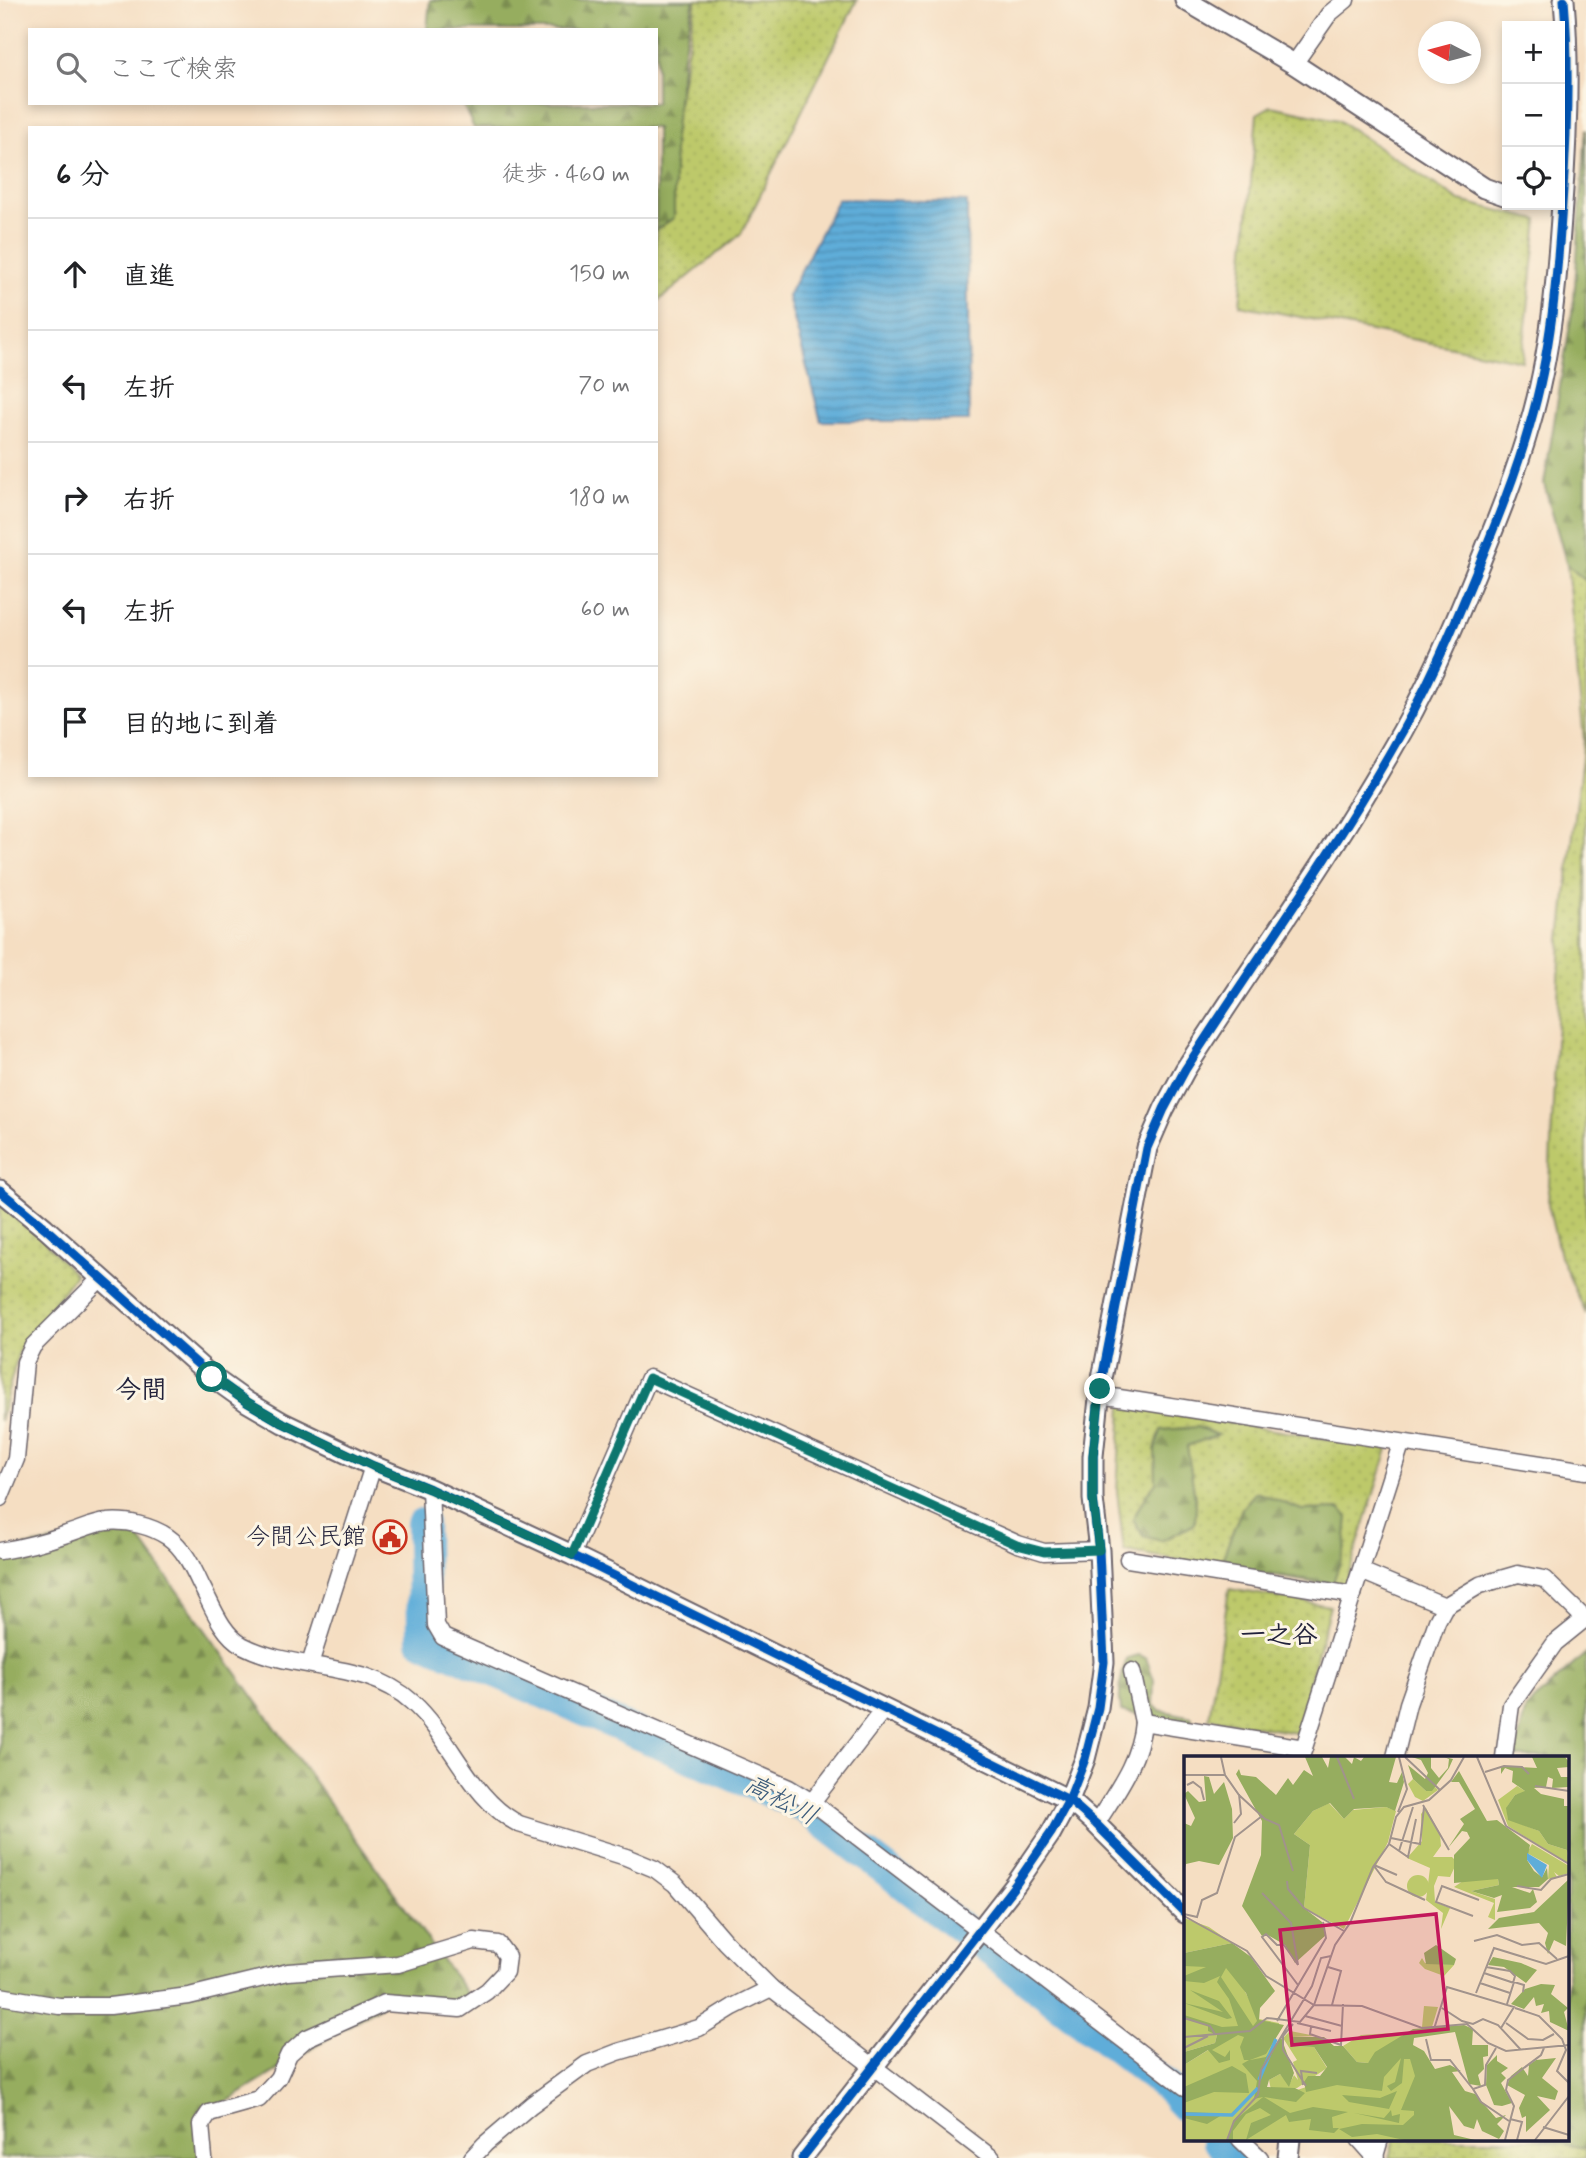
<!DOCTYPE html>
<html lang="ja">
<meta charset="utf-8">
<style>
:root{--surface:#fff;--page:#f6f6f6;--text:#202124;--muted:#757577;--line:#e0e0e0}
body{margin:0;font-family:Mynerve,"Klee One",sans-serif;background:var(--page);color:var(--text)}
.controls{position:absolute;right:21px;top:21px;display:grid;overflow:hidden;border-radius:0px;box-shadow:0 4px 10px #0003}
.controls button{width:63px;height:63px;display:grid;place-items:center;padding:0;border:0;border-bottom:2px solid var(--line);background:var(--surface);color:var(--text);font:35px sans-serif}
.compass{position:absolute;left:1418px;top:21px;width:63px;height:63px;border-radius:50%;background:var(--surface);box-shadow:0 4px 10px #0003;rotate:276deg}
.stop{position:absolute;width:21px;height:21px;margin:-16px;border:5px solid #0f766e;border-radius:50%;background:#fff}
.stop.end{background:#0f766e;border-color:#fff;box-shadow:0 2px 7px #0008}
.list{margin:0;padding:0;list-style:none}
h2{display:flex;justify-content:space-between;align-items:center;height:91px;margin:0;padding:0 28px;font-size:30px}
h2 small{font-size:23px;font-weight:400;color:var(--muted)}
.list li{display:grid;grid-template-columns:46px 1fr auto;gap:21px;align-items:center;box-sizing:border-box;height:112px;padding:0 28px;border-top:2px solid var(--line)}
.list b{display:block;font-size:26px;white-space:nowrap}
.list em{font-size:23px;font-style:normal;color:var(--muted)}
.icon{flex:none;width:38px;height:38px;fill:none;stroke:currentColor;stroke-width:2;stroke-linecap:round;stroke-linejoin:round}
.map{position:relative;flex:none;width:1586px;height:2158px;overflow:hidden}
.search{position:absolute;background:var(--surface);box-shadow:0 4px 10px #0003;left:28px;top:28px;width:630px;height:77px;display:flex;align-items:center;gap:18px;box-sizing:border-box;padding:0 24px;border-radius:0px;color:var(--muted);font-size:26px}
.panel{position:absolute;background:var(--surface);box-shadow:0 4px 10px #0003;left:28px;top:126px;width:630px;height:651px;border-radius:0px}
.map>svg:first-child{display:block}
.grass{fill:url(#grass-dots);stroke:#707653;stroke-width:2}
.forest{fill:url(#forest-firs);stroke:#5c684d;stroke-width:2}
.water{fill:url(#water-rules);stroke:#40688a;stroke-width:2}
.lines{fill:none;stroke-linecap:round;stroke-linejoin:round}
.river{stroke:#5fadd9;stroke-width:32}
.minor-casing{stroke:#6c646a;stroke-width:19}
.tertiary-casing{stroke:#6c646a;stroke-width:23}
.minor{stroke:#fff;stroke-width:16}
.tertiary{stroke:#fff;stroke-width:19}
.cycleway-casing{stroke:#fcf5e5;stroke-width:13}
.cycleway{stroke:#0057b8;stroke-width:9}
.route{stroke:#0f766e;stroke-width:9}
.labels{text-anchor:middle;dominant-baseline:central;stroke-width:6;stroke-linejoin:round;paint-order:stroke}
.poi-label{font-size:24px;fill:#22223b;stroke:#fcf5e5;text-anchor:end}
.neighbourhood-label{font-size:26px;font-weight:bold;fill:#22223b;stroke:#fcf5e5}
.water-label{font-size:26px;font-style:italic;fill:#3a5a7a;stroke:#fcf5e5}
.inset-river{fill:none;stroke:#5fadd9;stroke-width:3.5}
.inset-road{fill:none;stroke:#a1938c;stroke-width:2}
.view{fill:#c2185b;fill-opacity:0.15;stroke:#c2185b;stroke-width:3.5}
.inset-edge{fill:none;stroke:#22223b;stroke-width:3.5}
</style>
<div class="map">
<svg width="1586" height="2158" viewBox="0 0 1586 2158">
<defs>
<pattern id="grass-dots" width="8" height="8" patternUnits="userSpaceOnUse" patternTransform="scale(1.75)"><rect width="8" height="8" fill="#bdc96b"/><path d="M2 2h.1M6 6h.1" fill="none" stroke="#a2ac5e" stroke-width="1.8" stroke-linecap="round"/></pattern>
<pattern id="forest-firs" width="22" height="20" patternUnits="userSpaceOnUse" patternTransform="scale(1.75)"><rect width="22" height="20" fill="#96ad5f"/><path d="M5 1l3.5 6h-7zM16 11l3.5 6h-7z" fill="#7a8c50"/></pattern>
<pattern id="water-rules" width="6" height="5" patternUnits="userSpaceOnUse" patternTransform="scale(1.75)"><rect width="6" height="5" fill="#5fadd9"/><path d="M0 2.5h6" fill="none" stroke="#4e8cb1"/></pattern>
</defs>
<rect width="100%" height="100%" fill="#fcf5e5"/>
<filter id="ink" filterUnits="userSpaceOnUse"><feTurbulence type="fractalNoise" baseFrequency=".0143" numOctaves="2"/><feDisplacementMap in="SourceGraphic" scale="14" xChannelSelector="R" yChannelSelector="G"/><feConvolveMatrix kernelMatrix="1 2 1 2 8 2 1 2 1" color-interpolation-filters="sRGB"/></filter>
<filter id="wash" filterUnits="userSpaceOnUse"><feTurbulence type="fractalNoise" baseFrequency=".00686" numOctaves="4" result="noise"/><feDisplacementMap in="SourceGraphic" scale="28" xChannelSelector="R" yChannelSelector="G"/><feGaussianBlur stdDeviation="1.57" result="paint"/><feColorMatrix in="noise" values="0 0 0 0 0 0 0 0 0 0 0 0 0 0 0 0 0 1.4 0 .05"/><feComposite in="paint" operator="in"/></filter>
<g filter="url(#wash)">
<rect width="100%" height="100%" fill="#f5dec2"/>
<g class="grass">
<path d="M696,0H857L741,234L656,303V230Z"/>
<path d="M1271,106L1338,120L1460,201L1538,220L1522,361L1240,305L1257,114Z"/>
<path d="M1567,565L1586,581V1314L1560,1256L1548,1205L1561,939L1584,740Z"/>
<path d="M0,1197L7,1201L75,1275L19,1351L0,1421Z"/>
<path d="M1122,1405L1388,1449L1344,1588L1124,1551L1117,1491Z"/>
<path d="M1229,1589L1330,1606L1296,1733L1209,1718Z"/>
<path d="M1394,2139H1536L1586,2148V2158H1389Z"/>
</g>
<g class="forest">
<path d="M430,0H694L684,49L674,138V218L656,230V128H474L462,103H656V30H427Z"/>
<path d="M1586,129V581L1567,565L1544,484L1574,300Z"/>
<path d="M1197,1427L1218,1435L1187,1446L1196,1505L1195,1524L1161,1541L1143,1536L1133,1519L1144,1498L1156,1482L1155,1450L1161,1430Z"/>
<path d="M1256,1492L1302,1510L1339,1509L1348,1517L1345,1547L1333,1583L1244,1571L1223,1557L1242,1508Z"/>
<path d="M132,1528L472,2001L385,2003L209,2113L208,2158H0V1555L18,1548Z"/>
<path d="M1586,1653V2148L1536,2139H1567V1757H1514L1526,1708Z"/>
<path d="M1139,1655L1146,1658L1154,1680L1153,1704L1159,1710L1192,1717L1191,1726L1121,1711C1118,1692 1120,1676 1127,1658Z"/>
</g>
<path class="water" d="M838,199L967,202L969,421H821L788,296Z"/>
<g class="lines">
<g class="river">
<path d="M422,1524L423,1640L803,1806L1165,2085L1185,2106"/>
<path d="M1217,2139L1235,2158"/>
</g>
</g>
</g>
<g filter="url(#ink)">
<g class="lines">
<defs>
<g id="minor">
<path d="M1294,64L1329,14L1346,0"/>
<path d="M1100,1395L1586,1471"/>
<path d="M430,1489L436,1625L443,1637L789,1788L812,1802L1185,2087"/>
<path d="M0,1498L16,1459L25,1362L33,1346L101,1278"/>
<path d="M0,1551C24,1547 44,1542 67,1534C80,1530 94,1523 107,1522C127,1520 152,1526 168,1537C184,1548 193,1568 201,1585C212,1605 221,1633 242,1645C295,1673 365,1659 412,1702C452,1738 470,1799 519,1824L626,1857L655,1869L675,1884L725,1942L771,1988L992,2158"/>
<path d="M572,1555L649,1378L1018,1544L1044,1552L1099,1550"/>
<path d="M1128,1559L1353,1595"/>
<path d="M1361,1571L1445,1606L1480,1585L1518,1574L1544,1579L1585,1619"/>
<path d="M310,1664L373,1466"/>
<path d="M1132,1671L1143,1722"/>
<path d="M1301,1757L1401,1444"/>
<path d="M1395,1757L1408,1704L1437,1621L1445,1606"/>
<path d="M1504,1757L1511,1705L1555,1643L1586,1618"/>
<path d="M812,1802L883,1710"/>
<path d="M1096,1824C1116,1792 1140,1761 1143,1722L1304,1748"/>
<path d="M0,1996L59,2006H110L189,1996L288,1972L398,1964L474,1941L498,1944L507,1956L505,1972L487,1991L460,2009L385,2003L307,2038L289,2054L278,2078L259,2099L209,2113L201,2125L204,2158"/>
<path d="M1240,2139L1260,2158"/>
<path d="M1359,2139L1376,2158"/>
<path d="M1375,2156L1380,2139"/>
<path d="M472,2158L485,2144L531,2105L587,2064L618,2052L699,2028L733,2007L771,1988"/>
</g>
<g id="tertiary">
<path d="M1185,0L1294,64L1484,188L1507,196"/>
<path d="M0,1191L45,1228L212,1377L247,1402L283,1423L373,1466L430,1489L572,1555L1069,1800L1096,1824L1185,1913"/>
<path d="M802,2158L1016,1884L1051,1833L1069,1800L1085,1759L1098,1708L1104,1662L1099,1550L1093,1499V1456L1100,1389L1147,1148L1164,1109L1185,1070C1253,964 1328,861 1391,751C1425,694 1451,633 1476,572C1496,523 1516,474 1530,424C1551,353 1557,278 1562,204C1567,137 1570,68 1564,0"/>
<path d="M1288,2158L1290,2139"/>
</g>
</defs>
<use href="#minor" class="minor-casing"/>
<use href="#tertiary" class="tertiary-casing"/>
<use href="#minor" class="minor"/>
<use href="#tertiary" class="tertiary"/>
<defs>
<g id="cycleway">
<path d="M0,1191L45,1228L212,1377L247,1402L283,1423L373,1466L430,1489L572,1555L1069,1800L1096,1824L1185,1913"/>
<path d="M802,2158L1016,1884L1051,1833L1069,1800L1085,1759L1098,1708L1104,1662L1099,1550L1093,1499V1456L1100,1389L1147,1148L1164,1109L1185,1070C1253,964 1328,861 1391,751C1425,694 1451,633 1476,572C1496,523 1516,474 1530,424C1551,353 1557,278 1562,204C1567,137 1570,68 1564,0"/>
</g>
</defs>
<use href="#cycleway" class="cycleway-casing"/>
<use href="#cycleway" class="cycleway"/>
</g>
</g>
<g class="lines" filter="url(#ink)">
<path class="route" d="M212,1377L247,1402L283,1423L373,1466L429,1489L572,1555L649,1378L1017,1545L1044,1552L1099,1550L1093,1499V1456L1100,1389"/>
</g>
<defs>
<symbol id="civic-ring" viewBox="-11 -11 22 22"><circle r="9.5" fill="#fcf5e5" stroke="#c8321e" stroke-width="1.5"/><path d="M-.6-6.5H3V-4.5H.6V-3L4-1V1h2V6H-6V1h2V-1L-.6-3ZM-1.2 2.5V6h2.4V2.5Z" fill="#c8321e"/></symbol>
</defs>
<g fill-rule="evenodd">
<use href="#civic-ring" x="371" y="1518" width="38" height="38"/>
</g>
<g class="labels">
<g class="poi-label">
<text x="366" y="1537">今間公民館</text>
</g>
<g class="neighbourhood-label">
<text x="141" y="1391">今間</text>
<text x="1279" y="1636">一之谷</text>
</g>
<g class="water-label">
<text transform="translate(781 1801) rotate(28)">高松川</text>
</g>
</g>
<g transform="translate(1184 1756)">
<rect width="385" height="385" fill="#f5dec2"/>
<path d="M229,23L242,35L250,30L254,34L239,45L231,41L224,28ZM333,30L343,36L331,39L323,51L324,63L355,75L364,88L383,94L385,108L324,70L314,44ZM145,47L160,63L169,54L202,51L212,55L204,86L160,173L120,152L126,89L110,78L129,55ZM242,52L256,78L257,90L249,101H268L273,106L266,121L254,120L250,130L251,146L266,152L257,173L259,157L242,144L246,112L223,102L238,85L237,58ZM348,88L385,110V117L375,120L370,116L373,121L364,123L365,109L343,97ZM282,123H314L315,129L287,135L311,143V164L304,161L310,147L270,131ZM0,162L25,171L48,187L0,197ZM0,198L47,208L75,263L95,267L80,336L104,337L232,295L235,370L285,384H0V309L47,280L24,271L33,279L31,287L0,296ZM238,202L241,207L270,209L260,220L241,213L235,207ZM240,250L254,251L248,271H238ZM106,275L132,280L109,281V290L130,291L143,312L113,332L87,334L85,324L96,318L105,329L110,319L114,324L109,306L113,304L99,282ZM223,276L184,307L173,306L159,290L177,279Z" fill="#bdc96b"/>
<path d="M121,1H138L144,12L146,1H161L168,8L170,1L177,5L180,1H212L205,26L213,27L218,16L220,26L211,55L202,51L170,53L160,63L146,47L129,55L110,78L126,89L120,152L138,166L142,179L111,207L101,189L82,178L78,180L58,150L77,99L78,65L52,18L55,13L57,19L72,21L92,39L104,22L109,29L120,14L129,20ZM228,1H247V12L255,22L264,12L265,3L260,1L269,3L265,12L248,35H242L229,23L224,9L241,23L244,17L237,4ZM348,1H381L385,6V11L373,12L377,21H385L384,31L368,32L369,23L364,21L362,31L350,32L357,38L380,43V50H385V101L383,94L364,88L355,75L324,64L322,52L331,39L341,35L328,26L329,15L321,12L317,18V10L353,12ZM275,15L303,65L313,64L346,89L343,104L350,115L358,121L363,112L364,123L355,131H328L346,137L349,133L353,146L346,152L313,156L318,139L310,142L287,135L315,129L314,123L270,127V99L286,82L283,76L278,75L264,92L280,68L276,63L291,53L275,26H267ZM20,20L25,21L30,38L40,26L48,53L49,82L35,109L15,105L2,108L0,115V67L7,70L11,62L0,38L4,35L15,46L22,45ZM385,123L382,190L370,184L364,198L361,187L364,177L355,167L304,173L315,162L350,156ZM48,187L67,201L91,235L76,252L75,264L100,269L82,298L66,304L82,301L97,281L110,317L105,331L96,318L85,324L83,331L111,332L121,337L112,346L80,341L106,357L129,351L164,356L148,361L149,372H155L150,377L125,374L127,363L105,366L102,359L62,384L67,367L87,359L76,352L62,358L49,375V384H43L51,364L79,341L70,343L73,325L58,308L65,304H60L56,291L60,281L54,279L28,294L41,301L46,294V304L35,307L24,294L0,309V296L31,287L33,279L24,275V269L0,262V259L38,271L54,270L45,243L33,226L36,220L20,227L0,225V220L22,211L0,210V197ZM42,212L62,237L73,265L69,270L37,221ZM252,189L272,203L270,209L242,208L240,197ZM309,201L337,207L353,214L342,227L320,211L304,209ZM357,228L371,229L367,238L384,252L380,256L385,275L366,266L365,255L357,257L360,248L352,250L350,241L340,253L327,248L341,233ZM6,234L35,245L48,262L43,263L0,247L39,256ZM280,269L289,273L288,289H304V300L299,301L300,313L294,319L297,330L285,328L271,276L230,282L229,289L240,295L251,313L266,309L277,315L268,316L281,335L291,338L312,362L322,359L313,368L320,375L315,383L298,375L293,363L290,373L280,370L265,350L270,379L291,384H220L193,378L168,381L155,373L178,368L219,369L230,359V355L217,354L231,320L226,303H220L218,327L207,335L203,330L211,326L217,302L200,321L198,335L153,329L122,336L120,326L124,320H136L143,311L130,291L108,290L109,281H140L150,290H159L173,306L184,307L191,296L229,273ZM313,299V305L324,312L317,317L322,322L317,327L328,347L318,350L310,349L302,329L303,309ZM372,302L358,322L374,335L371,344L353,340L366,354L342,376V360L338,362L335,352L341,339L323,329L327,320L338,311L344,320L345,309L352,304ZM48,310L62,318L65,337L30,336L0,347V331ZM213,335L205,353L165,346L158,339L196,342ZM207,354L208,360L216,358L215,367L170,357L200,362ZM0,356L25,357L38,359L23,368L0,362Z" fill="#96ad5f" fill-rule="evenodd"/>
<path d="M223 130a11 11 0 1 1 22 0a11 11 0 1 1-22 0Z" fill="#bdc96b"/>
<path d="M343,97L363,109L358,122L343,104Z" fill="#5fadd9"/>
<path class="inset-river" d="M75,324L92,283M0,358L48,359L74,332"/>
<path class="inset-road" d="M37,1L41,19L55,39L81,63L95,69L109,115M153,1L170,43M221,1L256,34M293,1L322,70L385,108M301,16L320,10L338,11L345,18M0,19H41M3,29L9,26L17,32L20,44M351,30L385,35M239,49L265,94M214,56L223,33L215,1M50,67L57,58L55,38M207,82L236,88L240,51M205,88L224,101L232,63M215,95L229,51M190,109L213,119M190,110L202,126L241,144M103,125L104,133L120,152L160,175M333,130L357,134L367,123L385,118M78,137L107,167L114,209L100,189H93L82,178L78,181L114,229M0,158L13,161L18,144L33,137L51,81L78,60M0,160L63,195L82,220L130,249L178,250L238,272L283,268L304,287L322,295L385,289M289,160L252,146L258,130L295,144M290,185L313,179L338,189L355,187L373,203M144,211L157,215L148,249M302,211L326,215L331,220L329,227M300,217L330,227M296,227L326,237M292,237L310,192L362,208L385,200M323,248L330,226L340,229L339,236M258,252L278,265L289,268L299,263L314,269L337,294M331,252L355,260L378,283L382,294L373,315L385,327M121,260L158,270M0,262L26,270L31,278M93,265L142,182L139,166M113,267L147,275M322,267L344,283L359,284L370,278M109,268L99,280V294L122,330M127,271L126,278L157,289L159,248M250,273L263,231L330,251L317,272M0,281L66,275L83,262L116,266L130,249L151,189L166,167L189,111L205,88L212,61L220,51L245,44L267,24L280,1M242,283L247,304H266L289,333M0,292L24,280M312,292L302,309L301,329L289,333L297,346L325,365M119,329L117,315L133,317M326,363L338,366L333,384M359,371L385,379M43,384L50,365L74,339L77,314L128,230L137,202L147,200M321,384L330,350L322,334L324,324L357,299L360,292M351,384L385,340"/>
<path class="view" d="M252,158L264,273L108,289L96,174Z"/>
<rect width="385" height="385" class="inset-edge"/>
</g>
</svg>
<div class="controls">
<button>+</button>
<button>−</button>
<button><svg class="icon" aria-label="locate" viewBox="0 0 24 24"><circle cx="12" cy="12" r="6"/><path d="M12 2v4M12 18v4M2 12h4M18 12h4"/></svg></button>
</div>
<svg class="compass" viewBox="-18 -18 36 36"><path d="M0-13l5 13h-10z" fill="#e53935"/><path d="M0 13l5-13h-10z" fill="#757577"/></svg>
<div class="stop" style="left:212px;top:1377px"></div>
<div class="stop end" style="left:1100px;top:1389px"></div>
<div class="search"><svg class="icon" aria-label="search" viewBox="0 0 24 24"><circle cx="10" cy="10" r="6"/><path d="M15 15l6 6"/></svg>ここで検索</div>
<section class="panel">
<h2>6 分<small>徒歩 · 460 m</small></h2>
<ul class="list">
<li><svg class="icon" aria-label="ahead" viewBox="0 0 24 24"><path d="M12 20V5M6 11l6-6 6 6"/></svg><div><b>直進</b></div><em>150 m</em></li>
<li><svg class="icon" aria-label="left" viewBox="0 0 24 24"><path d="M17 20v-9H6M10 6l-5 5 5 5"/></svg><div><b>左折</b></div><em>70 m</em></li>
<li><svg class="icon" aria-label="right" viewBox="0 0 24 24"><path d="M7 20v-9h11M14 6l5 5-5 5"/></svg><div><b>右折</b></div><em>180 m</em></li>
<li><svg class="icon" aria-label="left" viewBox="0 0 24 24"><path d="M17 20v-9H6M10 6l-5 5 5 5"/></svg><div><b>左折</b></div><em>60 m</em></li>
<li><svg class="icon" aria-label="arrive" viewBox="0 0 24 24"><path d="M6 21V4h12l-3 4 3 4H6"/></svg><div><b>目的地に到着</b></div></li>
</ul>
</section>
</div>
